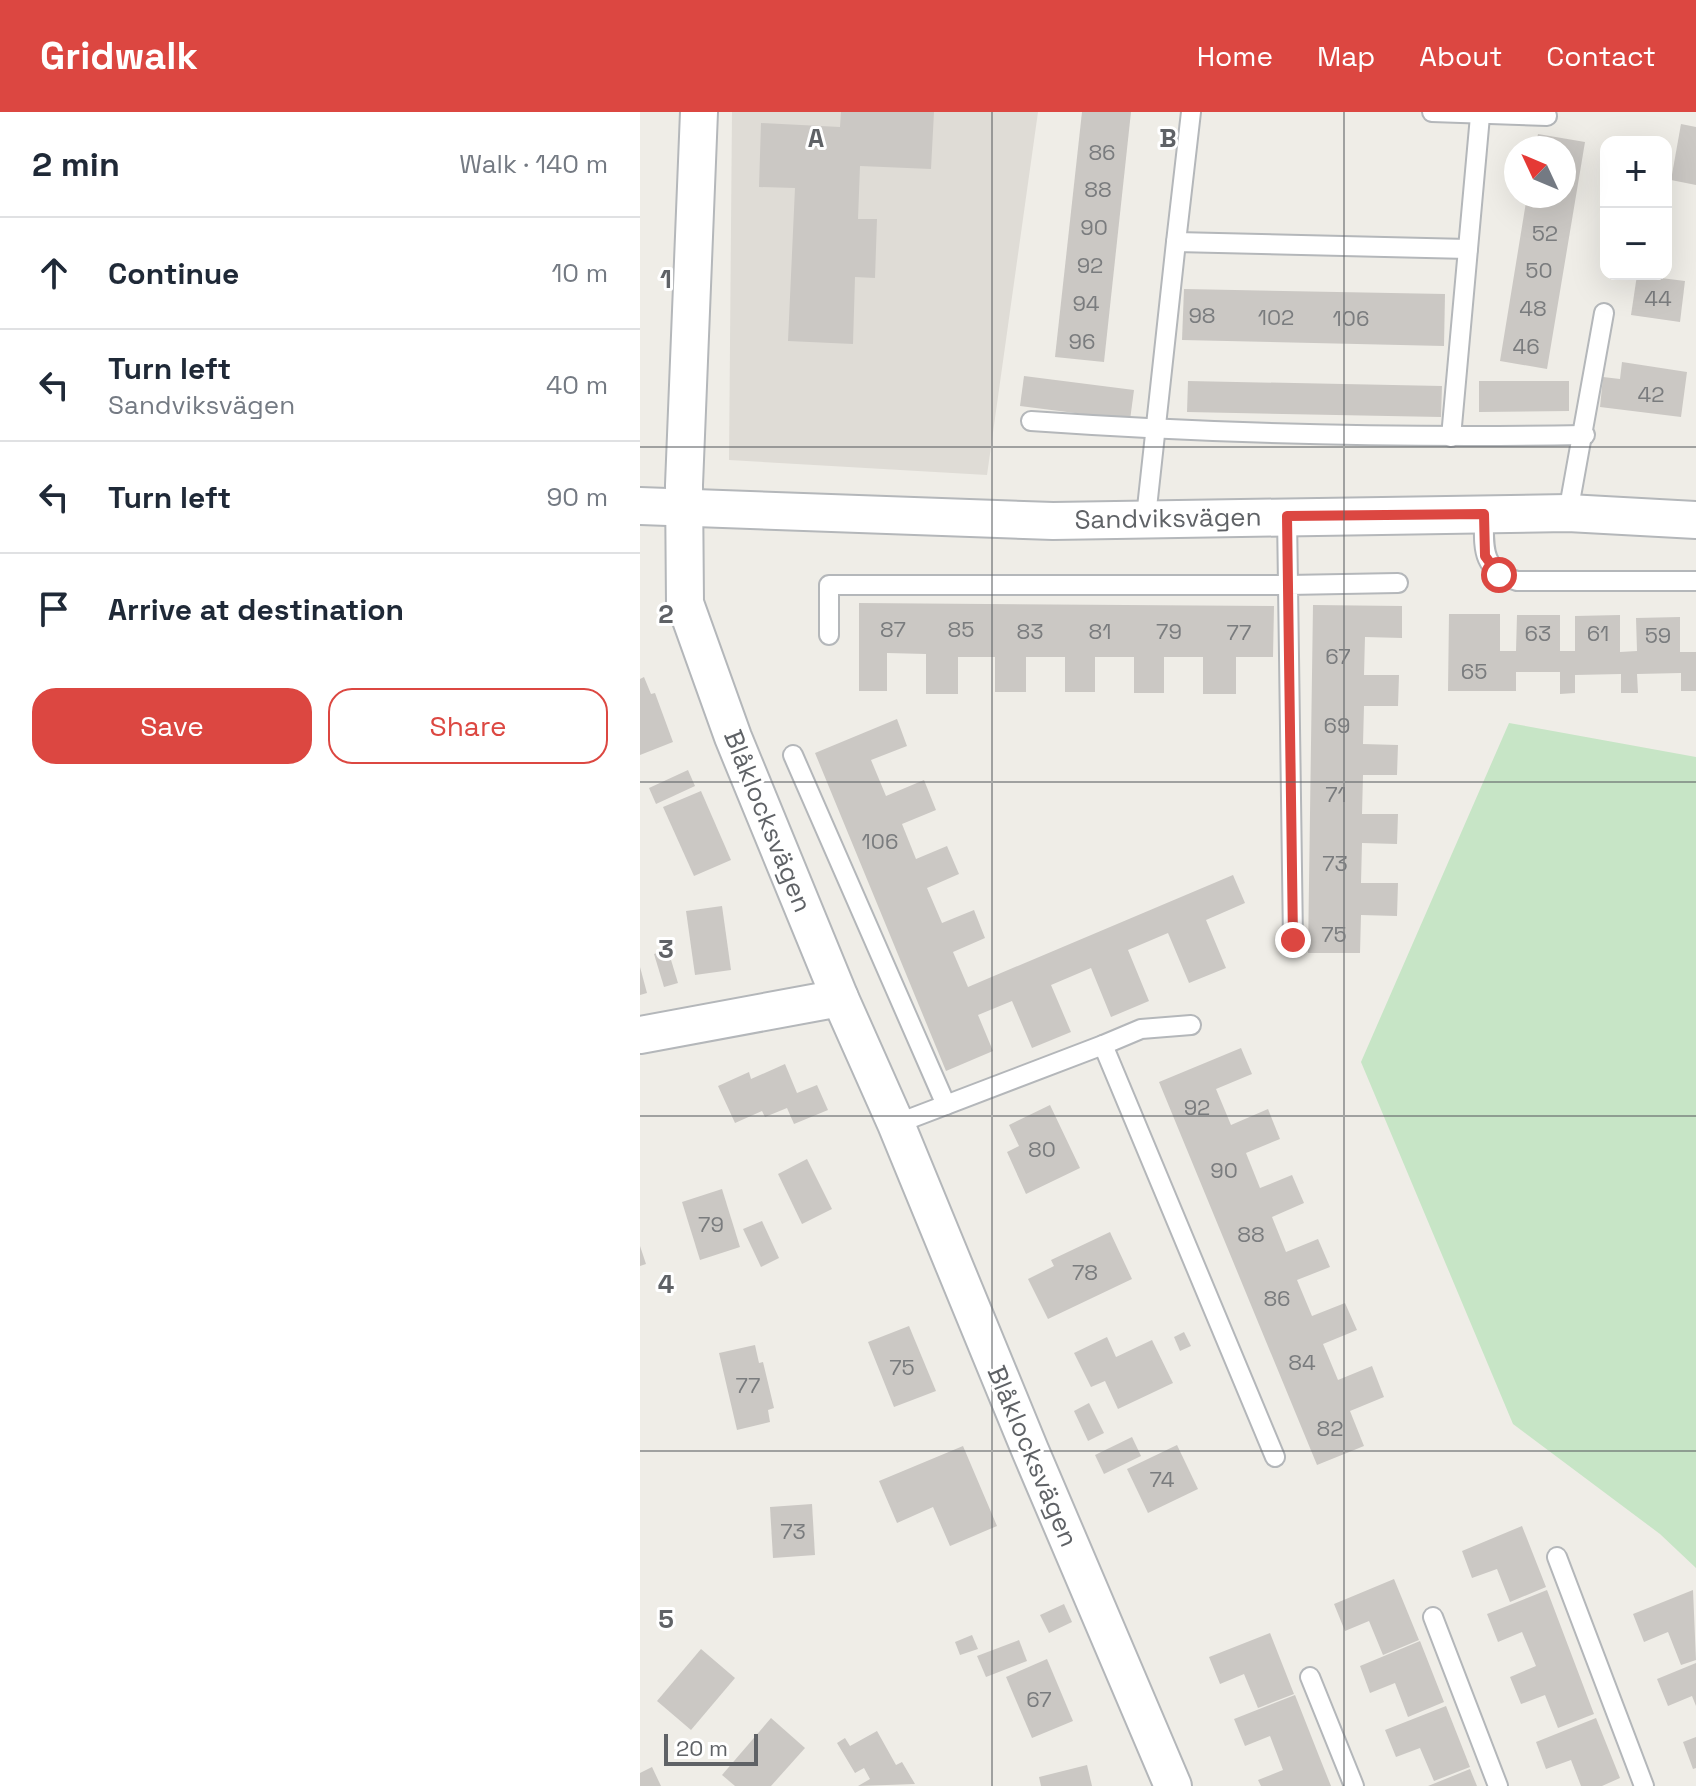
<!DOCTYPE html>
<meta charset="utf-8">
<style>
:root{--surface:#fff;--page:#f6f6f7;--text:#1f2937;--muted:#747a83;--line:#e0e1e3;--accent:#dc4741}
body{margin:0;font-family:"Space Grotesk",sans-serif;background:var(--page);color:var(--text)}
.controls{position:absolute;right:24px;top:24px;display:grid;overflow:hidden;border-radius:16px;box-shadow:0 8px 32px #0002}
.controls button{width:72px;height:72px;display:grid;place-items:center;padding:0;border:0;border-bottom:2px solid var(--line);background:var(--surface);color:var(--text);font:40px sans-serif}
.compass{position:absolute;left:864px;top:24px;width:72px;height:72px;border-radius:50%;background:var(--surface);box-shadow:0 8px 32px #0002;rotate:314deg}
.scale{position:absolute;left:24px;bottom:20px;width:94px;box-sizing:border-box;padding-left:8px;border:4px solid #5f6266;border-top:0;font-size:22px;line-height:28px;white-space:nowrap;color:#5f6266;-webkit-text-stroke:6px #fff;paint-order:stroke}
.stop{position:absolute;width:24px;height:24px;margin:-18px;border:6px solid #dc4741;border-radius:50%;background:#fff}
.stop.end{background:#dc4741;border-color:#fff;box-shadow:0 2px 8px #0008}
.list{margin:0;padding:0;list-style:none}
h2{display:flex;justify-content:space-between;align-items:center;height:104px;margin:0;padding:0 32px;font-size:34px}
h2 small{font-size:26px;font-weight:400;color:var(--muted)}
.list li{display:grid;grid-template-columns:52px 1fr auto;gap:24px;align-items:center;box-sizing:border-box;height:112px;padding:0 32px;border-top:2px solid var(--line)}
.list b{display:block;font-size:30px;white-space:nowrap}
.list p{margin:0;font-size:26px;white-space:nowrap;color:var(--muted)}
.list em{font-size:26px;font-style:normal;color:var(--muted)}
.actions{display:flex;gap:16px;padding:24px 32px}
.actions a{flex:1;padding:18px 0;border:2px solid var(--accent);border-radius:24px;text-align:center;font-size:28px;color:var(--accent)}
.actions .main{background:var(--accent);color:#fff}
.icon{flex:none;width:44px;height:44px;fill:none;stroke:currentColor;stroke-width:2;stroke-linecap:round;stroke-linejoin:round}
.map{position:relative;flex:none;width:1056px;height:1674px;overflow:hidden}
header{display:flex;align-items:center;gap:48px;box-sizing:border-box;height:112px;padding:0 40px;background:var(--accent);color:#fff}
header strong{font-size:38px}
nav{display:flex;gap:44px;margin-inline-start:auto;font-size:28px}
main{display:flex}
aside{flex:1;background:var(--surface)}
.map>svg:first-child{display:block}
.education{fill:#dfdcd6}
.green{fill:#c7e5c6}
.building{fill:#cbc8c4}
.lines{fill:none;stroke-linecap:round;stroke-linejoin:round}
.service-casing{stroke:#b4b7ba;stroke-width:22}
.minor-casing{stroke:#b4b7ba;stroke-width:40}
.service{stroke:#fff;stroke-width:18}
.minor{stroke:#fff;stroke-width:36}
.route{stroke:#dc4741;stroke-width:10}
.grid{fill:none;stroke:#5f6266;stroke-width:2;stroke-opacity:0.55}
.labels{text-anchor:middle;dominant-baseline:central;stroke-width:6;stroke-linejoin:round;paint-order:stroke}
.number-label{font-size:22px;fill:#7a7c7e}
.street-label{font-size:26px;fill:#5f6266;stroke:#fff}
.grid-label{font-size:26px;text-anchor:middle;font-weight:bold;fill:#5f6266;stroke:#fff;stroke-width:6;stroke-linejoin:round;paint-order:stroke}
</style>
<header>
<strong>Gridwalk</strong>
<nav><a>Home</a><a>Map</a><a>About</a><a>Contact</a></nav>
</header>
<main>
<aside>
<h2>2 min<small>Walk · 140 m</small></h2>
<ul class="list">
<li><svg class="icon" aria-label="ahead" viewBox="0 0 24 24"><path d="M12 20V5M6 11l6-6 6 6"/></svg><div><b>Continue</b></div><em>10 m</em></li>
<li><svg class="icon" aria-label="left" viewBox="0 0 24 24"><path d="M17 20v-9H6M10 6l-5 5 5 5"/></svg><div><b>Turn left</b><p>Sandviksvägen</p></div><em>40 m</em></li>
<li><svg class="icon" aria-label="left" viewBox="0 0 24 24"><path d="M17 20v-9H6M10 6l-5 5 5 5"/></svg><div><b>Turn left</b></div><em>90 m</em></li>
<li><svg class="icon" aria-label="arrive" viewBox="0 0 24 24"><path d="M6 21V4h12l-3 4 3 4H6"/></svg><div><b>Arrive at destination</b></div></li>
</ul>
<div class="actions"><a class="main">Save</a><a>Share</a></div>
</aside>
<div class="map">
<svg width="1056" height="1674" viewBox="0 0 1056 1674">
<rect width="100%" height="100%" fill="#efede7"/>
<path class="education" d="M92,0H398L347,363L89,348Z"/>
<path class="green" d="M869,611L1056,645V1456L1020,1422L873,1312L721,950Z"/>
<g class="building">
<path d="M201,0H294L291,57L220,54L218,107H237L235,166L215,165L213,232L148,229L155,76L119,75L121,11L200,15Z"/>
<path d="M442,0H491L464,250L415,245Z"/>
<path d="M1041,12L1056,15V73L1031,68Z"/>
<path d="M898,22L945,30L907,257L860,249L887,84H924V36H895Z"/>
<path d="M997,163L1045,169L1040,210L991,203Z"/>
<path d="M544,177L805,182L804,234L542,228Z"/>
<path d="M982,250L1047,260L1041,305L960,295L963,265L980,267Z"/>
<path d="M384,264L494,278L490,308L380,294Z"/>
<path d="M548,269L802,274L801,305L547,300Z"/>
<path d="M839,269H929V299L839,300Z"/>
<path d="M219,491L634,494L633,545H596V582H563V545H524V581H494V545H455V580H425V545H386V580H355V545H318V582H286V542L247,541V579H219Z"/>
<path d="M673,493L762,494V526L725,525L724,563H759L758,594H724L723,632L758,633L757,663H723L722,702H758L757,732L722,731L721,771H758L757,804L721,803L720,841H668Z"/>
<path d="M809,502H860V539H876L877,503H920V539H935V504L980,503V540L997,539L996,506L1040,505V540H1056V579H1041V561L997,562L998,581H981V562L935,563V581L920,582V560H876V579H808Z"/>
<path d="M4,565L11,582L15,581L33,630L0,643V567Z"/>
<path d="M257,607L267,634L231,648L246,684L284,668L296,698L262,712L276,747L307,734L319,762L287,776L302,811L334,798L345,826L313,840L328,875L593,763L605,791L566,808L586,856L549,871L528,821L488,838L509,889L471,905L451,856L411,873L431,920L392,936L372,889L338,903L353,939L306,959L175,641Z"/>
<path d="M48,658L55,674L16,692L9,676Z"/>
<path d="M61,679L91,748L54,764L23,695Z"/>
<path d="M82,794L91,858L55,863L46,799Z"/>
<path d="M28,838L38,871L24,875L14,842Z"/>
<path d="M0,855L7,881L0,883Z"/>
<path d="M601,936L612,962L576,977L591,1013L628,997L640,1027L606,1041L620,1076L652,1063L664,1091L632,1105L646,1140L678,1127L690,1155L657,1168L672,1204L705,1191L717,1218L683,1232L698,1268L732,1254L744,1285L710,1299L724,1334L677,1353L519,970Z"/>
<path d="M145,952L157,981L177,973L188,998L154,1012L147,996L125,1005L122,999L95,1011L78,974L109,960L111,967Z"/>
<path d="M410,993L440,1056L386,1082L367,1040L379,1034L369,1013Z"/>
<path d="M167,1047L192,1097L162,1112L138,1062Z"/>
<path d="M82,1077L100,1135L60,1148L42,1090Z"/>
<path d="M122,1109L139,1146L121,1155L103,1117Z"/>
<path d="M470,1120L492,1167L408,1207L388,1167L414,1154L411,1148Z"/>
<path d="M0,1134L6,1152L0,1154Z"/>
<path d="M269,1214L296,1279L254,1295L228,1230Z"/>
<path d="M544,1220L551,1234L540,1239L534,1225Z"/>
<path d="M467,1225L476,1245L512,1228L533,1271L478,1297L465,1269L451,1275L434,1241Z"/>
<path d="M115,1233L119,1251L123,1250L134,1296L128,1298L130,1310L97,1318L79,1241Z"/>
<path d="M449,1291L464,1321L448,1329L434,1299Z"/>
<path d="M492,1325L501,1344L464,1362L455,1343Z"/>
<path d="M537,1333L558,1377L508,1401L487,1357Z"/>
<path d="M323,1334L357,1414L310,1434L293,1395L257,1411L239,1369Z"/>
<path d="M172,1392L175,1443L133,1446L130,1395Z"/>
<path d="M882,1414L906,1475L870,1490L857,1457L832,1466L822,1439Z"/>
<path d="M754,1467L779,1528L743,1543L729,1509L705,1519L694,1492Z"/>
<path d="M907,1478L954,1602L918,1616L905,1583L881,1592L870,1565L896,1554L882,1520L858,1530L847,1502Z"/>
<path d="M1053,1478L1056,1548L1041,1553L1028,1520L1004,1530L993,1502Z"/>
<path d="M424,1492L432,1510L409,1521L400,1503Z"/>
<path d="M630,1521L654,1582L618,1596L604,1562L580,1572L569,1545Z"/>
<path d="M332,1523L338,1537L320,1543L315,1530Z"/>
<path d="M379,1528L387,1549L346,1565L337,1544Z"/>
<path d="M780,1529L804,1590L768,1605L755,1571L730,1581L720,1554Z"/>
<path d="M61,1537L95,1566L51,1618L17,1589Z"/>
<path d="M407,1547L433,1609L392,1626L366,1565Z"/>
<path d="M1056,1551V1594L1052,1584L1028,1594L1017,1567Z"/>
<path d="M655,1583L679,1644L691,1674H621L618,1668L643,1658L630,1624L605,1634L594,1607Z"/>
<path d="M806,1594L830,1655L794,1669L780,1636L756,1645L745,1618Z"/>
<path d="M131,1606L165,1636L131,1674H95L82,1663Z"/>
<path d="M956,1606L980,1666L962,1674H941L931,1648L906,1657L896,1630Z"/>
<path d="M237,1619L256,1653L262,1650L275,1672L218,1674L230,1667L224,1656L215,1661L197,1631L205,1626L210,1634Z"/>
<path d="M1056,1625V1656L1053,1657L1043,1630Z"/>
<path d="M447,1653L452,1674H401L399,1665Z"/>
<path d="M12,1655L21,1674H0V1661Z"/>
<path d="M830,1657L837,1674H788Z"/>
</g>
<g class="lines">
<defs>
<g id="service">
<path d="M792,0L907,4"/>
<path d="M536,130L551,0"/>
<path d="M391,309C575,322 760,326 945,323"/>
<path d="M811,325L840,4"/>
<path d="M928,401L964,201"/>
<path d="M844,402C844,436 840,457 877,469H1056"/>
<path d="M506,405L536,130L828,137"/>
<path d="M189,523V473H648L647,404"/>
<path d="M153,643L306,993"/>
<path d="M653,828L648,473L758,471"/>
<path d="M463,933L501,917L551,913"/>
<path d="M256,1012L463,933L635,1345"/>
<path d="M917,1445L1004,1674"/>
<path d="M793,1505L858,1674"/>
<path d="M670,1565L714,1674"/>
</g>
<g id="minor">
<path d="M59,0L44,373L45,491L93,625L200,886L256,1012L390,1338L533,1674"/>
<path d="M0,394L413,409L928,401L1056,408"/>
<path d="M0,923L200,886"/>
</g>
</defs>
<use href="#service" class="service-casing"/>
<use href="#minor" class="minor-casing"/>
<use href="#service" class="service"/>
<use href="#minor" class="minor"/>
</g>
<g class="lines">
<path class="route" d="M653,828L647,404L844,402L845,444L859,463"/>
</g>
<path class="grid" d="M352,0V1674M704,0V1674M0,335H1056M0,670H1056M0,1004H1056M0,1339H1056"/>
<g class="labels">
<g class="number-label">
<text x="462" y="40">86</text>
<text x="458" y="77">88</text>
<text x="454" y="115">90</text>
<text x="905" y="121">52</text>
<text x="450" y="153">92</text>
<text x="899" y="158">50</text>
<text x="1018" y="186">44</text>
<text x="446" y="191">94</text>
<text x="893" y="196">48</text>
<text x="562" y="203">98</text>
<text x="636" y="205">102</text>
<text x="711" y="206">106</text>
<text x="442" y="229">96</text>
<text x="886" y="234">46</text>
<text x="1011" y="282">42</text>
<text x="253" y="517">87</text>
<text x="321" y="517">85</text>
<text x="390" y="519">83</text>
<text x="460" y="519">81</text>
<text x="529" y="519">79</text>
<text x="599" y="520">77</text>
<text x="898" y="521">63</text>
<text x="958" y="521">61</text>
<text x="1018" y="523">59</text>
<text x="698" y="544">67</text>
<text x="834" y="559">65</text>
<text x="697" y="613">69</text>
<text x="696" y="682">71</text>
<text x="240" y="729">106</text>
<text x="695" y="751">73</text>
<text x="694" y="822">75</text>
<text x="557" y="995">92</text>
<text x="402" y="1037">80</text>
<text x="584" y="1058">90</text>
<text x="71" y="1112">79</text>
<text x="611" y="1122">88</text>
<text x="445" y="1160">78</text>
<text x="637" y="1186">86</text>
<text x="662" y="1250">84</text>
<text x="262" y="1255">75</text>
<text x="108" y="1273">77</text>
<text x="690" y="1316">82</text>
<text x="522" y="1367">74</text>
<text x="153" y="1419">73</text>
<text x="399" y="1587">67</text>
</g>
<g class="street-label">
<text transform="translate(528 406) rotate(-1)">Sandviksvägen</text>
<text transform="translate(128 709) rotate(68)">Blåklocksvägen</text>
<text transform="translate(393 1344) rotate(67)">Blåklocksvägen</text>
</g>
</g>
<g class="grid-label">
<text x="176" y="35">A</text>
<text x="528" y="35">B</text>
<text x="26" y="176">1</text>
<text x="26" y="511">2</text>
<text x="26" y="846">3</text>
<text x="26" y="1181">4</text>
<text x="26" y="1516">5</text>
</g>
</svg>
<div class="controls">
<button>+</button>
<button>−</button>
</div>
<svg class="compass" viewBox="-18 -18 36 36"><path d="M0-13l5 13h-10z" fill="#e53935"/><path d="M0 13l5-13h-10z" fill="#747a83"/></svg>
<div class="scale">20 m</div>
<div class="stop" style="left:859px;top:463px"></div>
<div class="stop end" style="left:653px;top:828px"></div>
</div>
</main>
